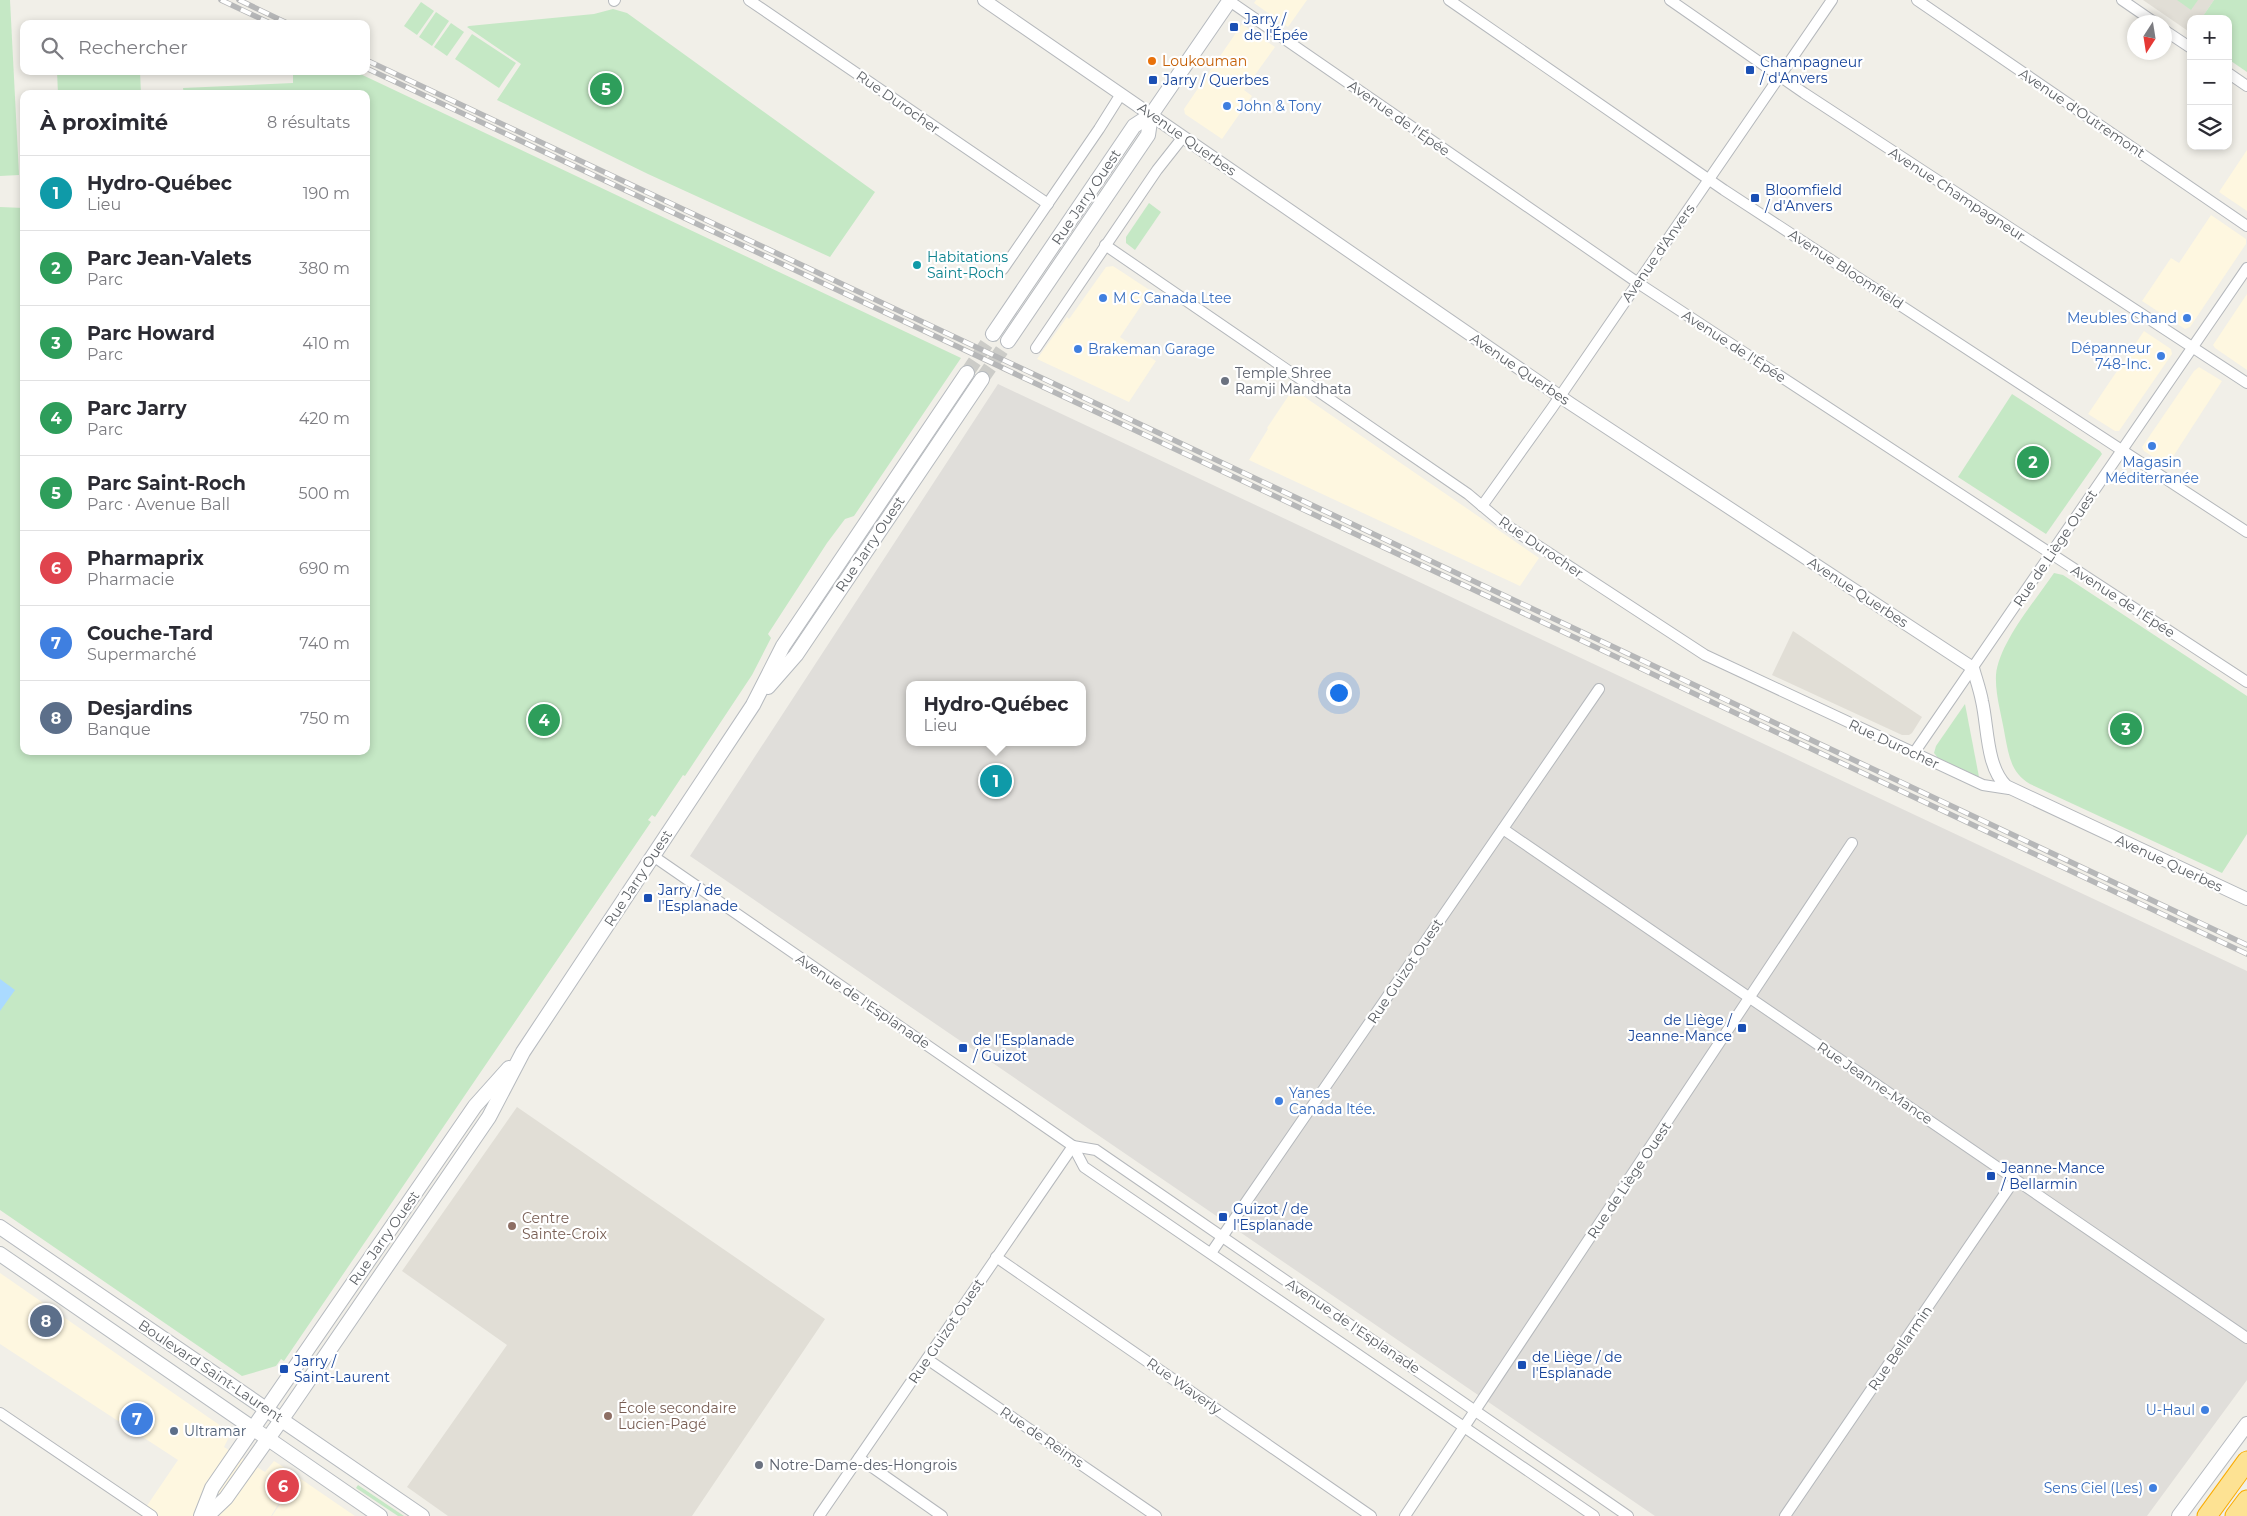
<!DOCTYPE html>
<html lang="fr">
<meta charset="utf-8">
<style>
:root{--surface:#fff;--page:#f7f7f7;--text:#2b2b33;--muted:#7c7c81;--line:#e1e1e2;--accent:#ea4335}
body{margin:0;font-family:Montserrat,sans-serif;background:var(--page);color:var(--text)}
.controls{position:absolute;right:15px;top:15px;display:grid;overflow:hidden;border-radius:10px;box-shadow:0 2px 8px #0003}
.controls button{width:45px;height:45px;display:grid;place-items:center;padding:0;border:0;border-bottom:1px solid var(--line);background:var(--surface);color:var(--text);font:25px sans-serif}
.compass{position:absolute;left:2127px;top:15px;width:45px;height:45px;border-radius:50%;background:var(--surface);box-shadow:0 2px 8px #0003;rotate:192deg}
.you{position:absolute;left:1338px;top:692px;width:18px;height:18px;margin:-12px;border:4px solid #fff;border-radius:50%;background:#1a73e8;box-shadow:0 0 0 8px #1a73e833}
.badge{display:grid;place-items:center;width:32px;height:32px;border-radius:50%;background:var(--accent);color:#fff;font-size:16px;font-weight:700}
.pin{position:absolute;translate:-50% -50%;border:2px solid #fff;box-shadow:0 1px 5px #0006}
.popup{position:absolute;left:906px;top:681px;width:180px;height:65px;box-sizing:border-box;display:grid;place-content:center;border-radius:10px;background:var(--surface);filter:drop-shadow(0 1px 4px #0005);font-size:16px;white-space:nowrap;color:var(--muted)}
.popup b{font-size:19px;color:var(--text)}
.popup::after{content:'';position:absolute;left:50%;top:100%;margin-left:-10px;border:10px solid transparent;border-top-color:var(--surface)}
.list{margin:0;padding:0;list-style:none}
h2{display:flex;justify-content:space-between;align-items:center;height:65px;margin:0;padding:0 20px;font-size:21px}
h2 small{font-size:16px;font-weight:400;color:var(--muted)}
.list li{display:grid;grid-template-columns:32px 1fr auto;gap:15px;align-items:center;box-sizing:border-box;height:75px;padding:0 20px;border-top:1px solid var(--line)}
.list b{display:block;font-size:19px;white-space:nowrap}
.list p{margin:0;font-size:16px;white-space:nowrap;color:var(--muted)}
.list em{font-size:16px;font-style:normal;color:var(--muted)}
.icon{flex:none;width:28px;height:28px;fill:none;stroke:currentColor;stroke-width:2;stroke-linecap:round;stroke-linejoin:round}
.map{position:relative;flex:none;width:2247px;height:1516px;overflow:hidden}
.search{position:absolute;background:var(--surface);box-shadow:0 2px 8px #0003;left:20px;top:20px;width:350px;height:55px;display:flex;align-items:center;gap:12px;box-sizing:border-box;padding:0 18px;border-radius:10px;color:var(--muted);font-size:19px}
.panel{position:absolute;background:var(--surface);box-shadow:0 2px 8px #0003;left:20px;top:90px;width:350px;height:665px;border-radius:10px}
.map>svg:first-child{display:block}
.commercial{fill:#fef7e0}
.industrial{fill:#e0deda;fill-rule:evenodd}
.education{fill:#e1ded6}
.green{fill:#c5e8c5}
.water{fill:#aadaff}
.lines{fill:none;stroke-linecap:round;stroke-linejoin:round}
.secondary-tunnel{stroke:#ccccc8;stroke-width:14;stroke-dasharray:14 7;stroke-linecap:butt}
.minor-casing{stroke:#b5b8bc;stroke-width:12}
.tertiary-casing{stroke:#b5b8bc;stroke-width:14}
.secondary-casing{stroke:#b6babf;stroke-width:16}
.motorway-casing{stroke:#f9ab00;stroke-width:21}
.minor{stroke:#fff;stroke-width:10}
.tertiary{stroke:#fff;stroke-width:12}
.secondary{stroke:#fff;stroke-width:14}
.motorway{stroke:#fde293;stroke-width:19}
.rail-casing{stroke:#b6b7b8;stroke-width:5.5}
.rail{stroke:#fff;stroke-width:4;stroke-dasharray:11;stroke-linecap:butt}
.transit-dot{fill:#1a4fb4;stroke:#fff;stroke-width:2}
.food-dot{fill:#e8710a;stroke:#fff;stroke-width:2}
.shop-dot{fill:#3f7fe0;stroke:#fff;stroke-width:2}
.culture-dot{fill:#0f9aa8;stroke:#fff;stroke-width:2}
.worship-dot{fill:#6b7280;stroke:#fff;stroke-width:2}
.education-dot{fill:#8d6e63;stroke:#fff;stroke-width:2}
.service-dot{fill:#5c6f8a;stroke:#fff;stroke-width:2}
.labels{text-anchor:middle;dominant-baseline:central;stroke-width:4.5;stroke-linejoin:round;paint-order:stroke}
.transit-label{font-size:14px;fill:#164399;stroke:#fff;text-anchor:start}
.food-label{font-size:14px;fill:#c56008;stroke:#fff;text-anchor:start}
.street-label{font-size:14px;fill:#5f6368;stroke:#fff}
.shop-label{font-size:14px;fill:#366cbe;stroke:#fff;text-anchor:start}
.culture-label{font-size:14px;fill:#0d838f;stroke:#fff;text-anchor:start}
.worship-label{font-size:14px;fill:#5b616d;stroke:#fff;text-anchor:start}
.education-label{font-size:14px;fill:#785e54;stroke:#fff;text-anchor:start}
.service-label{font-size:14px;fill:#4e5e75;stroke:#fff;text-anchor:start}
</style>
<div class="map">
<svg width="2247" height="1516" viewBox="0 0 2247 1516">
<rect width="100%" height="100%" fill="#f1efe8"/>
<g class="commercial">
<path d="M1256,0H1307L1288,27L1254,3Z"/>
<path d="M1242,24L1275,47L1244,90L1252,96L1222,139L1185,114L1184,109Z"/>
<path d="M2247,150V211L2219,192Z"/>
<path d="M2211,215L2246,239V244L2190,327L2185,329L2142,301L2171,258L2179,263Z"/>
<path d="M1113,266L1151,291L1120,337L1156,361L1129,402L1037,359L1067,317L1069,319L1106,267Z"/>
<path d="M2247,294V370L2215,348L2213,345Z"/>
<path d="M2144,331L2171,349L2172,354L2119,431H2115L2088,414Z"/>
<path d="M2199,367L2222,381L2167,466L2144,451L2142,447L2194,371Z"/>
<path d="M1293,389L1539,558L1520,586L1249,460L1268,429L1267,428Z"/>
<path d="M0,1273L231,1433L224,1447L265,1472L274,1461L296,1475L271,1516H140L178,1460L0,1344Z"/>
<path d="M298,1477L355,1516H272Z"/>
</g>
<path class="industrial" d="M998,384L2247,971V1380L2147,1516H1655L690,856ZM910,685H1082V742H910Z"/>
<g class="education">
<path d="M2143,0H2214L2201,19H2191V33Z"/>
<path d="M1793,631L1922,717L1912,733L1909,735H1902L1772,675Z"/>
<path d="M517,1107L825,1319L692,1516H448L407,1487L507,1345L402,1271Z"/>
</g>
<g class="green">
<path d="M0,0H10L19,175L0,176Z"/>
<path d="M2177,0H2198L2191,10Z"/>
<path d="M2214,0H2247V72L2228,59V19H2201Z"/>
<path d="M421,2L434,11L417,35L404,26Z"/>
<path d="M613,9L627,13L875,192L830,257L648,174L497,100L521,64L467,27L469,26L594,14Z"/>
<path d="M436,12L449,21L432,46L419,37Z"/>
<path d="M451,23L464,32L447,56L434,47Z"/>
<path d="M472,34L516,63L499,88L455,59Z"/>
<path d="M57,71H140L141,94H58Z"/>
<path d="M293,71H354L961,358L854,516L845,519L827,543L768,634L771,638L752,675L685,776L683,775L655,817L652,815L648,820L651,822L284,1361L281,1359L276,1366L242,1376L0,1210V207L24,208V751H366V94H184L183,88L293,83Z"/>
<path d="M1149,203L1161,212L1135,250L1126,243V237Z"/>
<path d="M2012,394L2100,451L2102,454L2046,534L1958,477Z"/>
<path d="M2054,573L2063,575L2247,696V834L2222,873L2030,784C2011,773 2009,756 2005,736C2002,716 1995,695 1996,675C1999,643 2035,601 2054,573Z"/>
<path d="M1965,704L1979,777L1938,758L1934,753L1936,746Z"/>
<path d="M358,1485L404,1516H398L356,1488Z"/>
</g>
<path class="water" d="M0,979L15,990L0,1011Z"/>
<g class="lines">
<g class="secondary-tunnel">
<path d="M967,373L993,334"/>
<path d="M982,379L1008,341"/>
</g>
<defs>
<g id="minor">
<path d="M749,0L1048,204"/>
<path d="M1228,0L1641,285L2247,682"/>
<path d="M1449,0L1724,190L2247,532"/>
<path d="M1670,0L1804,93L2247,383"/>
<path d="M1917,0L2247,226"/>
<path d="M2122,0L2154,22"/>
<path d="M614,1L615,0"/>
<path d="M2164,30L2191,48"/>
<path d="M2228,73L2247,86"/>
<path d="M1105,245L1468,494L1500,521L1705,655L1983,785L2009,789"/>
<path d="M1003,269L1099,129L1121,94"/>
<path d="M1036,348L1157,170L1183,137"/>
<path d="M1482,506L1552,408L1832,0"/>
<path d="M1914,753L2247,268"/>
<path d="M1503,829L2247,1338"/>
<path d="M653,856L1073,1146L1096,1150L1628,1516"/>
<path d="M1073,1146L1084,1167L1594,1516"/>
<path d="M1211,1253L1599,689"/>
<path d="M996,1257L1371,1516"/>
<path d="M927,1359L1156,1516"/>
<path d="M0,1413L152,1516"/>
<path d="M859,1458L942,1516"/>
<path d="M819,1516L1073,1146"/>
<path d="M1405,1516L1852,843"/>
<path d="M1785,1516L2015,1179"/>
</g>
<path id="tertiary" d="M984,0L1571,404L1973,668C1976,679 1980,690 1982,701C1988,727 1986,766 2006,786L2247,899"/>
<g id="secondary">
<path d="M993,334L1134,126L1151,115"/>
<path d="M1008,341L1148,135L1151,115L1230,0"/>
<path d="M768,687L796,655L982,379"/>
<path d="M0,1227L422,1516"/>
<path d="M0,1254L380,1516"/>
<path d="M201,1516L212,1488L475,1106L509,1068"/>
<path d="M207,1516L226,1498L289,1409L489,1117L523,1052L753,705L783,646L967,373"/>
<path d="M2179,1516L2247,1424"/>
</g>
<g id="motorway">
<path d="M2207,1516L2247,1461"/>
<path d="M2235,1516L2247,1500"/>
</g>
</defs>
<use href="#minor" class="minor-casing"/>
<use href="#tertiary" class="tertiary-casing"/>
<use href="#secondary" class="secondary-casing"/>
<use href="#motorway" class="motorway-casing"/>
<use href="#minor" class="minor"/>
<use href="#tertiary" class="tertiary"/>
<use href="#secondary" class="secondary"/>
<use href="#motorway" class="motorway"/>
<defs>
<g id="rail">
<path d="M221,0L272,24"/>
<path d="M239,0L289,24"/>
<path d="M366,60L2247,945"/>
<path d="M366,68L2247,954"/>
</g>
</defs>
<use href="#rail" class="rail-casing"/>
<use href="#rail" class="rail"/>
</g>
<g class="transit-dot">
<rect x="1229" y="22" width="10" height="10" rx="2.5"/>
<rect x="1745" y="65" width="10" height="10" rx="2.5"/>
<rect x="1148" y="75" width="10" height="10" rx="2.5"/>
<rect x="1750" y="193" width="10" height="10" rx="2.5"/>
<rect x="643" y="893" width="10" height="10" rx="2.5"/>
<rect x="1737" y="1023" width="10" height="10" rx="2.5"/>
<rect x="958" y="1043" width="10" height="10" rx="2.5"/>
<rect x="1986" y="1171" width="10" height="10" rx="2.5"/>
<rect x="1218" y="1212" width="10" height="10" rx="2.5"/>
<rect x="1517" y="1360" width="10" height="10" rx="2.5"/>
<rect x="279" y="1364" width="10" height="10" rx="2.5"/>
</g>
<circle class="food-dot" cx="1152" cy="61" r="5"/>
<g class="shop-dot">
<circle cx="1227" cy="106" r="5"/>
<circle cx="1103" cy="298" r="5"/>
<circle cx="2187" cy="318" r="5"/>
<circle cx="1078" cy="349" r="5"/>
<circle cx="2161" cy="356" r="5"/>
<circle cx="2152" cy="446" r="5"/>
<circle cx="1279" cy="1101" r="5"/>
<circle cx="2205" cy="1410" r="5"/>
<circle cx="2153" cy="1488" r="5"/>
</g>
<circle class="culture-dot" cx="917" cy="265" r="5"/>
<g class="worship-dot">
<circle cx="1225" cy="381" r="5"/>
<circle cx="759" cy="1465" r="5"/>
</g>
<g class="education-dot">
<circle cx="512" cy="1226" r="5"/>
<circle cx="608" cy="1416" r="5"/>
</g>
<circle class="service-dot" cx="174" cy="1431" r="5"/>
<g class="labels">
<g class="transit-label">
<text x="1244" y="19">Jarry /<tspan x="1244" dy="16">de l'Épée</tspan></text>
<text x="1760" y="62">Champagneur<tspan x="1760" dy="16">/ d'Anvers</tspan></text>
<text x="1163" y="80">Jarry / Querbes</text>
<text x="1765" y="190">Bloomfield<tspan x="1765" dy="16">/ d'Anvers</tspan></text>
<text x="658" y="890">Jarry / de<tspan x="658" dy="16">l'Esplanade</tspan></text>
<text x="1732" y="1020" text-anchor="end">de Liège /<tspan x="1732" dy="16">Jeanne-Mance</tspan></text>
<text x="973" y="1040">de l'Esplanade<tspan x="973" dy="16">/ Guizot</tspan></text>
<text x="2001" y="1168">Jeanne-Mance<tspan x="2001" dy="16">/ Bellarmin</tspan></text>
<text x="1233" y="1209">Guizot / de<tspan x="1233" dy="16">l'Esplanade</tspan></text>
<text x="1532" y="1357">de Liège / de<tspan x="1532" dy="16">l'Esplanade</tspan></text>
<text x="294" y="1361">Jarry /<tspan x="294" dy="16">Saint-Laurent</tspan></text>
</g>
<g class="food-label">
<text x="1162" y="61">Loukouman</text>
</g>
<g class="street-label">
<text transform="translate(898 102) rotate(35)">Rue Durocher</text>
<text transform="translate(2082 113) rotate(34)">Avenue d'Outremont</text>
<text transform="translate(1399 118) rotate(35)">Avenue de l'Épée</text>
<text transform="translate(1187 139) rotate(35)">Avenue Querbes</text>
<text transform="translate(1957 194) rotate(33)">Avenue Champagneur</text>
<text transform="translate(1086 197) rotate(-56)">Rue Jarry Ouest</text>
<text transform="translate(1658 253) rotate(-55)">Avenue d'Anvers</text>
<text transform="translate(1846 269) rotate(33)">Avenue Bloomfield</text>
<text transform="translate(1734 346) rotate(33)">Avenue de l'Épée</text>
<text transform="translate(1520 369) rotate(34)">Avenue Querbes</text>
<text transform="translate(870 544) rotate(-56)">Rue Jarry Ouest</text>
<text transform="translate(1541 547) rotate(34)">Rue Durocher</text>
<text transform="translate(2055 548) rotate(-56)">Rue de Liège Ouest</text>
<text transform="translate(1858 592) rotate(33)">Avenue Querbes</text>
<text transform="translate(2123 601) rotate(33)">Avenue de l'Épée</text>
<text transform="translate(1894 744) rotate(25)">Rue Durocher</text>
<text transform="translate(2169 863) rotate(25)">Avenue Querbes</text>
<text transform="translate(638 878) rotate(-57)">Rue Jarry Ouest</text>
<text transform="translate(1405 971) rotate(-56)">Rue Guizot Ouest</text>
<text transform="translate(863 1001) rotate(34)">Avenue de l'Esplanade</text>
<text transform="translate(1875 1083) rotate(34)">Rue Jeanne-Mance</text>
<text transform="translate(1629 1180) rotate(-56)">Rue de Liège Ouest</text>
<text transform="translate(384 1238) rotate(-55)">Rue Jarry Ouest</text>
<text transform="translate(1353 1326) rotate(34)">Avenue de l'Esplanade</text>
<text transform="translate(946 1331) rotate(-56)">Rue Guizot Ouest</text>
<text transform="translate(1900 1348) rotate(-55)">Rue Bellarmin</text>
<text transform="translate(211 1371) rotate(34)">Boulevard Saint-Laurent</text>
<text transform="translate(1184 1386) rotate(35)">Rue Waverly</text>
<text transform="translate(1042 1437) rotate(34)">Rue de Reims</text>
</g>
<g class="shop-label">
<text x="1237" y="106">John &amp; Tony</text>
<text x="1113" y="298">M C Canada Ltee</text>
<text x="2177" y="318" text-anchor="end">Meubles Chand</text>
<text x="2151" y="348" text-anchor="end">Dépanneur<tspan x="2151" dy="16">748-Inc.</tspan></text>
<text x="1088" y="349">Brakeman Garage</text>
<text x="2152" y="462" text-anchor="middle">Magasin<tspan x="2152" dy="16">Méditerranée</tspan></text>
<text x="1289" y="1093">Yanes<tspan x="1289" dy="16">Canada ltée.</tspan></text>
<text x="2195" y="1410" text-anchor="end">U-Haul</text>
<text x="2143" y="1488" text-anchor="end">Sens Ciel (Les)</text>
</g>
<g class="culture-label">
<text x="927" y="257">Habitations<tspan x="927" dy="16">Saint-Roch</tspan></text>
</g>
<g class="worship-label">
<text x="1235" y="373">Temple Shree<tspan x="1235" dy="16">Ramji Mandhata</tspan></text>
<text x="769" y="1465">Notre-Dame-des-Hongrois</text>
</g>
<g class="education-label">
<text x="522" y="1218">Centre<tspan x="522" dy="16">Sainte-Croix</tspan></text>
<text x="618" y="1408">École secondaire<tspan x="618" dy="16">Lucien-Pagé</tspan></text>
</g>
<g class="service-label">
<text x="184" y="1431">Ultramar</text>
</g>
</g>
</svg>
<div class="controls">
<button>+</button>
<button>−</button>
<button><svg class="icon" aria-label="layers" viewBox="0 0 24 24"><path d="M12 4l9 5-9 5-9-5zM3 14l9 5 9-5"/></svg></button>
</div>
<svg class="compass" viewBox="-18 -18 36 36"><path d="M0-13l5 13h-10z" fill="#e53935"/><path d="M0 13l5-13h-10z" fill="#7c7c81"/></svg>
<div class="you"></div>
<div class="pin badge" style="left:996px;top:781px;background:#0f9aa8">1</div>
<div class="popup"><b>Hydro-Québec</b>Lieu</div>
<div class="pin badge" style="left:2033px;top:462px;background:#2e9e5b">2</div>
<div class="pin badge" style="left:2126px;top:729px;background:#2e9e5b">3</div>
<div class="pin badge" style="left:544px;top:720px;background:#2e9e5b">4</div>
<div class="pin badge" style="left:606px;top:89px;background:#2e9e5b">5</div>
<div class="pin badge" style="left:283px;top:1486px;background:#e0444e">6</div>
<div class="pin badge" style="left:137px;top:1419px;background:#3f7fe0">7</div>
<div class="pin badge" style="left:46px;top:1321px;background:#5c6f8a">8</div>
<div class="search"><svg class="icon" aria-label="search" viewBox="0 0 24 24"><circle cx="10" cy="10" r="6"/><path d="M15 15l6 6"/></svg>Rechercher</div>
<section class="panel">
<h2>À proximité<small>8 résultats</small></h2>
<ul class="list">
<li><span class="badge" style="background:#0f9aa8">1</span><div><b>Hydro-Québec</b><p>Lieu</p></div><em>190 m</em></li>
<li><span class="badge" style="background:#2e9e5b">2</span><div><b>Parc Jean-Valets</b><p>Parc</p></div><em>380 m</em></li>
<li><span class="badge" style="background:#2e9e5b">3</span><div><b>Parc Howard</b><p>Parc</p></div><em>410 m</em></li>
<li><span class="badge" style="background:#2e9e5b">4</span><div><b>Parc Jarry</b><p>Parc</p></div><em>420 m</em></li>
<li><span class="badge" style="background:#2e9e5b">5</span><div><b>Parc Saint-Roch</b><p>Parc · Avenue Ball</p></div><em>500 m</em></li>
<li><span class="badge" style="background:#e0444e">6</span><div><b>Pharmaprix</b><p>Pharmacie</p></div><em>690 m</em></li>
<li><span class="badge" style="background:#3f7fe0">7</span><div><b>Couche-Tard</b><p>Supermarché</p></div><em>740 m</em></li>
<li><span class="badge" style="background:#5c6f8a">8</span><div><b>Desjardins</b><p>Banque</p></div><em>750 m</em></li>
</ul>
</section>
</div>
